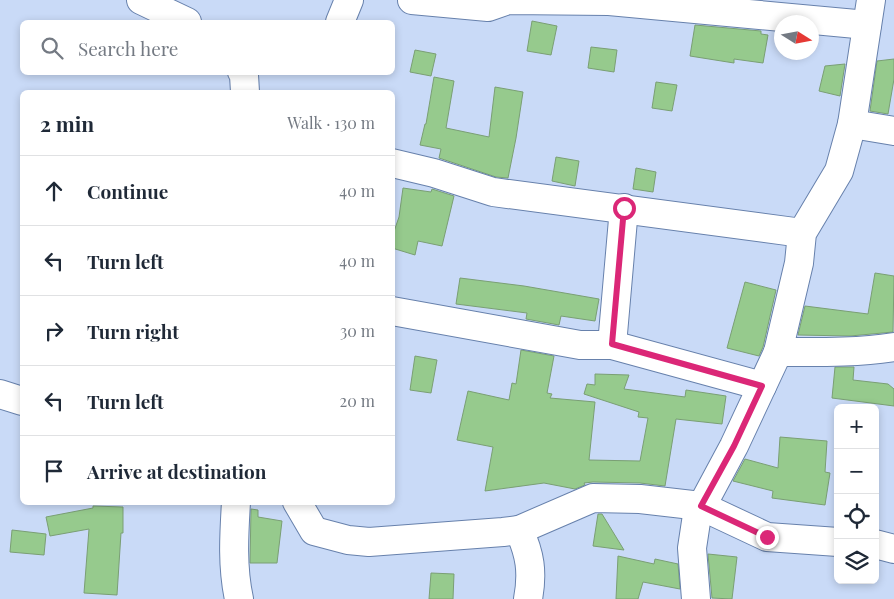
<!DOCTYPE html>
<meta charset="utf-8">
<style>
:root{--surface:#fff;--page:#f6f6f7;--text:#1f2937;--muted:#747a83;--line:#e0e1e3}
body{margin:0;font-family:"Playfair Display",serif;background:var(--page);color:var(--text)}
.controls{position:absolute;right:15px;bottom:15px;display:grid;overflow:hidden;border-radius:8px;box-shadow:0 2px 8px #0003}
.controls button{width:45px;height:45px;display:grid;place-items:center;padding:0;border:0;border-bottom:1px solid var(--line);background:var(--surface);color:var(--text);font:25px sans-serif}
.compass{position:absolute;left:774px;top:15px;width:45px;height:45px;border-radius:50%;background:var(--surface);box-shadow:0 2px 8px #0003;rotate:101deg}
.stop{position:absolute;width:15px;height:15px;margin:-11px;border:4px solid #db2777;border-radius:50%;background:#fff}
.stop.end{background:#db2777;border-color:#fff;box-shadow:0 1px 5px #0008}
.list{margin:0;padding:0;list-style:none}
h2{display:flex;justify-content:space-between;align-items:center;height:65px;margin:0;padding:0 20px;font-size:21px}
h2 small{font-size:16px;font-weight:400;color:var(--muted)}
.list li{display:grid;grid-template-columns:32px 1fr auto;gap:15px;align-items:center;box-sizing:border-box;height:70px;padding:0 20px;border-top:1px solid var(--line)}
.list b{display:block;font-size:19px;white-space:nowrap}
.list em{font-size:16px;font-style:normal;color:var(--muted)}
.icon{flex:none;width:28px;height:28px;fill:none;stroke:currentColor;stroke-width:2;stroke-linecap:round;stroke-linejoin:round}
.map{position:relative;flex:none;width:894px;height:599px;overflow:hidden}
.search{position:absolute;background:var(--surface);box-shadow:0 2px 8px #0003;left:20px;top:20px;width:375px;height:55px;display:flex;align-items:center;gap:12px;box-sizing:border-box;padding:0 18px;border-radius:8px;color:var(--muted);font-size:19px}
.panel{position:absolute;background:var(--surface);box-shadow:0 2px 8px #0003;left:20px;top:90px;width:375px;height:415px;border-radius:8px}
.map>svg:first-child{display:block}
.building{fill:#96ca8d;stroke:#7a9f74}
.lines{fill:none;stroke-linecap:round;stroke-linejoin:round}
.street-casing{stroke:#6781ac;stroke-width:30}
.street{stroke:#fff;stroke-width:28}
.route{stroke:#db2777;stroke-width:6}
</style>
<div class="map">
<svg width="894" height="599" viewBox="0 0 894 599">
<rect width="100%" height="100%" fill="#c9daf7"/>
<g class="building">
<path d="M532,21L557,26L551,55L527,51Z"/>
<path d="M695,25L761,31V34L768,35L763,63L734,59V63L690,56Z"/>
<path d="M591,47L617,50L614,72L588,68Z"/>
<path d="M415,50L436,54L431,76L410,72Z"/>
<path d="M894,59V79L888,114L870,111L877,61Z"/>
<path d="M845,64L840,96L819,91L825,66Z"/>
<path d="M434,77L454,81L446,128L489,137L495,87L523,92L516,138L508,178L496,177L439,158L441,149L420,145L425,124H426Z"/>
<path d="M656,82L677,85L672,111L652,108Z"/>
<path d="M556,157L579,161L575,186L552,181Z"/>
<path d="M636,168L656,172L653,192L633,189Z"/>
<path d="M403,188L431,192L432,189L454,196L442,246L418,241L415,255L392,248V237L399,217Z"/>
<path d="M875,273L894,276L893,332L850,336L798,335L805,306L868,314Z"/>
<path d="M460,278L524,286L599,299L595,321L561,316L559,325L526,319L527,313L456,304Z"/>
<path d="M745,282L776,290L763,347L759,356L727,348Z"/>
<path d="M521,350L554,356L547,393L552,394L550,398L595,402L589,460L640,461L648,418L638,417L639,412L584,394L587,384L595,385V374L629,375L624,389L685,397L686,390L726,396L722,424L676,419L665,486L640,483L593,482L584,483L585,485L575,489L544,483L485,491L493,447L457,440L468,391L509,400L512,383L516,384Z"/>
<path d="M415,356L437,360L431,393L410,390Z"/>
<path d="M835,367H854L853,380L888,384L894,389V406L832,398Z"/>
<path d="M780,437L827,441L825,472L830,473L825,505L772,498L773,491L733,481L745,459L778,468Z"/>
<path d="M93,506L123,507V533H121L117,595L84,593L89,529L50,536L46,517L93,508Z"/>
<path d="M251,509L258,510V517L282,521L277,563H250Z"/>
<path d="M598,514H602L624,550L593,546Z"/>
<path d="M12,530L46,534L44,555L10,552Z"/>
<path d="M708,554L737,557L732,599L712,598Z"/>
<path d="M618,556L654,564L655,559L678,564L680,589L643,582L638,599H616Z"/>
<path d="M431,573L454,574L453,599H429Z"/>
</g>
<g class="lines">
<defs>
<g id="street">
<path d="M141,0L187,22"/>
<path d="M412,0L488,7L508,0L609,1L867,25"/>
<path d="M340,22L349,0"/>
<path d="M242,72L244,75L245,92"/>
<path d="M852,124L894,131"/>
<path d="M392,163L434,173L493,192L802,233"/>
<path d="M392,311L580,345H612L762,386"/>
<path d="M612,345L624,208"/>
<path d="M778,352C817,352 856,353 894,347"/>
<path d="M0,394L22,401"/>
<path d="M236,502C234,535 232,567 239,599"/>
<path d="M297,502L314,531L348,540L369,542L503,532L519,530L593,498L640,499L701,506L767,537L838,542"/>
<path d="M519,530C530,554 533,572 528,599"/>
<path d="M875,544L894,549"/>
<path d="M696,599L692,548L697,515L734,446L778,352L799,263L802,233L839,171L852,124L871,0"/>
</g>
</defs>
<use href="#street" class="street-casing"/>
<use href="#street" class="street"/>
</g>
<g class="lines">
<path class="route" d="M624,208L612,344L762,386L734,446L701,506L767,537"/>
</g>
</svg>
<div class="controls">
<button>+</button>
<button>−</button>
<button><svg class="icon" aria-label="locate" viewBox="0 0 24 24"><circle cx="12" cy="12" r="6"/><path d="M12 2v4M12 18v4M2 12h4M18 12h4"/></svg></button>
<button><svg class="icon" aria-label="layers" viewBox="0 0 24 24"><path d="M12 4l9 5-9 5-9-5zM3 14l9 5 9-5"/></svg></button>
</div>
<svg class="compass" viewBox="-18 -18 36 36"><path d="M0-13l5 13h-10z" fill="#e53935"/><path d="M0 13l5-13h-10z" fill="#747a83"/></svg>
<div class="stop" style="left:624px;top:208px"></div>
<div class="stop end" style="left:767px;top:537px"></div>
<div class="search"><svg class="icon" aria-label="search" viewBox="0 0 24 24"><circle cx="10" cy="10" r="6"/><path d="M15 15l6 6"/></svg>Search here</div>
<section class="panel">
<h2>2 min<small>Walk · 130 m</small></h2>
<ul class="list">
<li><svg class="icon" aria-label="ahead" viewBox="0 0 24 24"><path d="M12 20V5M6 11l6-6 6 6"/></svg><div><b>Continue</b></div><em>40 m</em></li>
<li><svg class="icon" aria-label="left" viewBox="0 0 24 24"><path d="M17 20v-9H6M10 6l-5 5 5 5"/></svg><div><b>Turn left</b></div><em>40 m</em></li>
<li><svg class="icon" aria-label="right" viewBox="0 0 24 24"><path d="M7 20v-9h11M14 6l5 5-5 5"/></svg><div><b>Turn right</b></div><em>30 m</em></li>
<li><svg class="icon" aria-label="left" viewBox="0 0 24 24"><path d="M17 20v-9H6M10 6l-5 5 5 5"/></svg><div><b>Turn left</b></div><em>20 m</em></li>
<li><svg class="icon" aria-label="arrive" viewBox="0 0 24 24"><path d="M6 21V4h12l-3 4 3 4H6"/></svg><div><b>Arrive at destination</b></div></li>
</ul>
</section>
</div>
